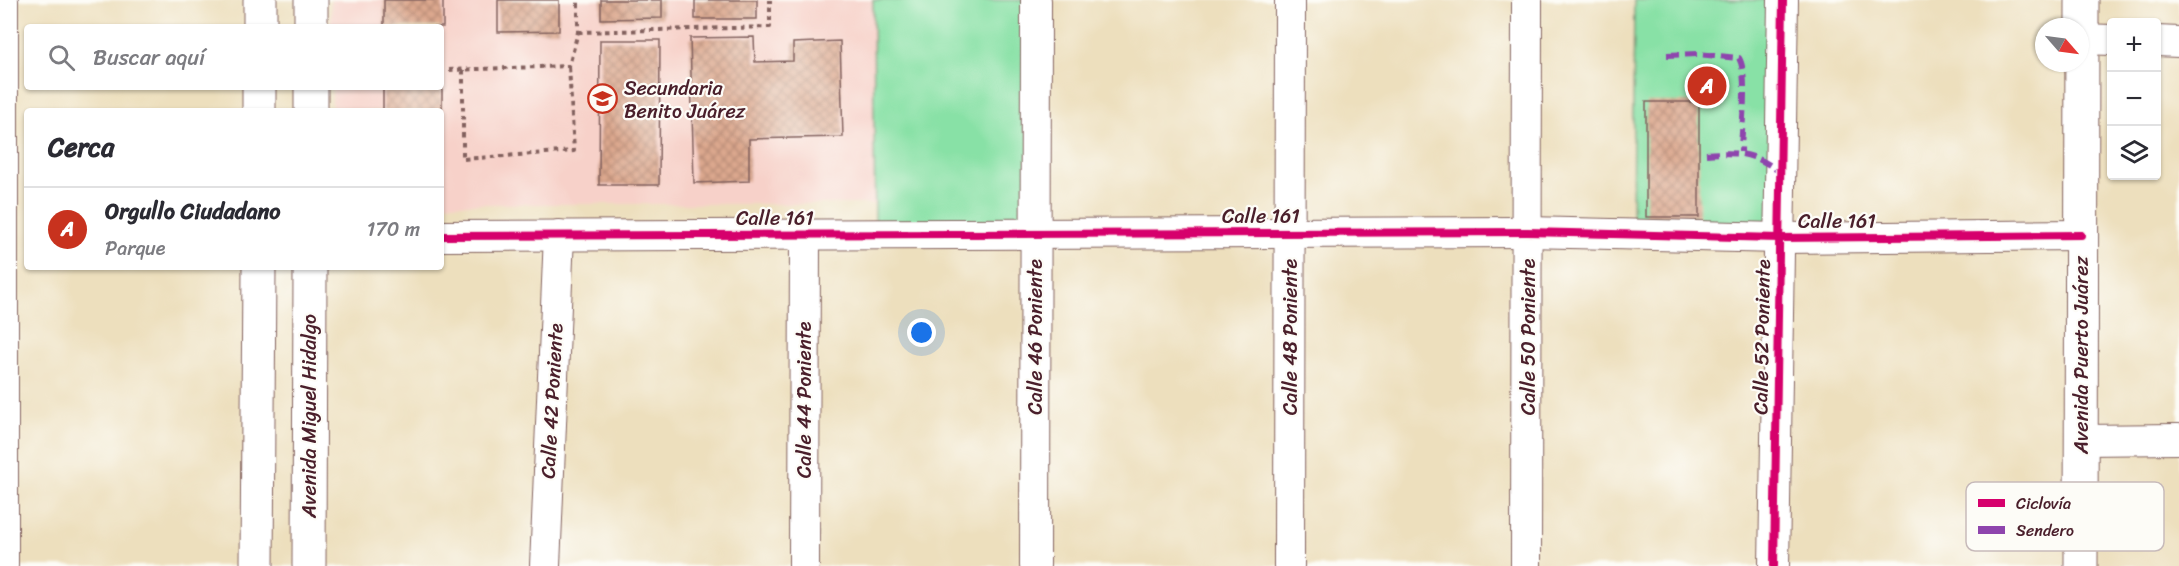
<!DOCTYPE html>
<html lang="es">
<meta charset="utf-8">
<style>
:root{--surface:#fff;--page:#f7f7f7;--text:#2b2b33;--muted:#7c7c81;--line:#e1e1e2;--accent:#c8321e}
body{margin:0;font-family:Sriracha,sans-serif;background:var(--page);color:var(--text)}
.controls{position:absolute;right:18px;top:18px;display:grid;overflow:hidden;border-radius:6px;box-shadow:0 2px 4px #0004}
.controls button{width:54px;height:54px;display:grid;place-items:center;padding:0;border:0;border-bottom:2px solid var(--line);background:var(--surface);color:var(--text);font:30px sans-serif}
.compass{position:absolute;left:2035px;top:18px;width:54px;height:54px;border-radius:50%;background:var(--surface);box-shadow:0 2px 4px #0004;rotate:118deg}
.you{position:absolute;left:922px;top:333px;width:21px;height:21px;margin:-15px;border:4px solid #fff;border-radius:50%;background:#1a73e8;box-shadow:0 0 0 9px #1a73e833}
.badge{display:grid;place-items:center;width:39px;height:39px;border-radius:50%;background:var(--accent);color:#fff;font-size:20px;font-weight:700}
.pin{position:absolute;translate:-50% -50%;border:3px solid #fff;box-shadow:0 2px 6px #0006}
.list{margin:0;padding:0;list-style:none}
h2{display:flex;justify-content:space-between;align-items:center;height:78px;margin:0;padding:0 24px;font-size:26px}
h2 small{font-size:20px;font-weight:400;color:var(--muted)}
.list li{display:grid;grid-template-columns:39px 1fr auto;gap:18px;align-items:center;box-sizing:border-box;height:84px;padding:0 24px;border-top:2px solid var(--line)}
.list b{display:block;font-size:22px;white-space:nowrap}
.list p{margin:0;font-size:20px;white-space:nowrap;color:var(--muted)}
.list em{font-size:20px;font-style:normal;color:var(--muted)}
.icon{flex:none;width:33px;height:33px;fill:none;stroke:currentColor;stroke-width:2;stroke-linecap:round;stroke-linejoin:round}
.map{position:relative;flex:none;width:2179px;height:566px;overflow:hidden}
.search{position:absolute;background:var(--surface);box-shadow:0 2px 4px #0004;left:24px;top:24px;width:420px;height:66px;display:flex;align-items:center;gap:15px;box-sizing:border-box;padding:0 21px;border-radius:6px;color:var(--muted);font-size:22px}
.panel{position:absolute;background:var(--surface);box-shadow:0 2px 4px #0004;left:24px;top:108px;width:420px;height:162px;border-radius:6px}
.map>svg:first-child{display:block}
.built{fill:#f7d1c9}
.park{fill:#88e1a6;stroke:#698068;stroke-width:1.5}
.building{fill:url(#building-cross-hatch)}
.lines{fill:none;stroke-linecap:round;stroke-linejoin:round}
.minor-casing{stroke:#83625e;stroke-width:32}
.tertiary-casing{stroke:#83625e;stroke-width:35}
.secondary-casing{stroke:#83625e;stroke-width:35}
.path{stroke:#83625e;stroke-width:4;stroke-dasharray:4.5 4.5;stroke-linecap:butt}
.minor{stroke:#fff;stroke-width:30}
.tertiary{stroke:#fff;stroke-width:33}
.secondary{stroke:#fff;stroke-width:33}
.quiet{stroke:#8e44ad;stroke-width:6;stroke-dasharray:12 6;stroke-linecap:butt}
.cycleway-casing{stroke:#fdfcf7;stroke-width:11}
.cycleway{stroke:#d6006c;stroke-width:8}
.labels{text-anchor:middle;dominant-baseline:central;stroke-width:4.5;stroke-linejoin:round;paint-order:stroke}
.poi-label{font-size:20px;fill:#4a1f2b;stroke:#fdfcf7;text-anchor:start}
.street-label{font-size:20px;fill:#4a1f2b;stroke:#fdfcf7}
.key{fill:#fdfcf7;stroke:#c7baba;stroke-width:1.5}
.key-label{font-size:16px;fill:#4a1f2b}
</style>
<div class="map">
<svg width="2179" height="566" viewBox="0 0 2179 566">
<defs>
<pattern id="building-cross-hatch" width="8" height="8" patternUnits="userSpaceOnUse" patternTransform="scale(1.5)"><rect width="8" height="8" fill="#dca88e"/><path d="M0 0l8 8M0 8l8-8" fill="none" stroke="#b48874"/></pattern>
</defs>
<rect width="100%" height="100%" fill="#fdfcf7"/>
<filter id="ink" filterUnits="userSpaceOnUse"><feTurbulence type="fractalNoise" baseFrequency=".0167" numOctaves="2"/><feDisplacementMap in="SourceGraphic" scale="12" xChannelSelector="R" yChannelSelector="G"/><feConvolveMatrix kernelMatrix="1 2 1 2 8 2 1 2 1" color-interpolation-filters="sRGB"/></filter>
<filter id="wash" filterUnits="userSpaceOnUse"><feTurbulence type="fractalNoise" baseFrequency=".008" numOctaves="4" result="noise"/><feDisplacementMap in="SourceGraphic" scale="24" xChannelSelector="R" yChannelSelector="G"/><feGaussianBlur stdDeviation="1.35" result="paint"/><feColorMatrix in="noise" values="0 0 0 0 0 0 0 0 0 0 0 0 0 0 0 0 0 1.4 0 .05"/><feComposite in="paint" operator="in"/></filter>
<g filter="url(#wash)">
<rect width="100%" height="100%" fill="#eddfbd"/>
<path class="built" d="M331,0H873L875,204H441V111H332V87H441V27H331Z"/>
<g class="park">
<path d="M873,0H1036V234H875Z"/>
<path d="M1634,0H1783L1780,237L1632,234Z"/>
</g>
<g id="blocks">
<g class="building">
<rect x="384" y="0" width="59" height="27"/>
<path d="M498,0H559V31L498,32Z"/>
<path d="M601,0H662V18L601,19Z"/>
<rect x="695" y="0" width="62" height="19"/>
<path d="M754,37L755,62L793,61V43L840,41L843,137L749,139V181L694,183L690,38Z"/>
<path d="M600,40H660L659,185H599Z"/>
<rect x="383" y="87" width="59" height="24"/>
<rect x="1646" y="102" width="53" height="115"/>
</g>
</g>
</g>
<g filter="url(#ink)">
<use href="#blocks" fill-opacity="0" stroke="#83625e" stroke-width="1.5"/>
<g class="lines">
<defs>
<g id="minor">
<path d="M2082,39L2112,40"/>
<path d="M2156,41L2179,42"/>
<path d="M441,236L1528,232L1780,238L2081,235"/>
<path d="M2081,440L2179,439"/>
<path d="M3,566V0"/>
<path d="M545,566L559,235"/>
<path d="M804,566L805,234"/>
<path d="M1035,566L1036,0"/>
<path d="M1289,566L1290,0"/>
<path d="M1526,566L1527,0"/>
<path d="M1774,566L1783,0"/>
</g>
<path id="tertiary" d="M2081,566L2082,0"/>
<g id="secondary">
<path d="M260,27V0"/>
<path d="M311,27V0"/>
<path d="M259,111V87"/>
<path d="M311,111V87"/>
<path d="M257,566L259,267"/>
<path d="M309,566L310,267"/>
</g>
</defs>
<use href="#minor" class="minor-casing"/>
<use href="#tertiary" class="tertiary-casing"/>
<use href="#secondary" class="secondary-casing"/>
<g class="path">
<path d="M578,32L770,27V0"/>
<path d="M449,70L569,66L578,32V0"/>
<path d="M463,70V159L574,151L569,66"/>
</g>
<use href="#minor" class="minor"/>
<use href="#tertiary" class="tertiary"/>
<use href="#secondary" class="secondary"/>
<g class="quiet">
<path d="M1667,55L1698,54L1739,58C1749,75 1741,131 1741,152"/>
<path d="M1706,154C1740,152 1752,152 1780,172"/>
</g>
<defs>
<g id="cycleway">
<path d="M441,236L1528,232L1780,238L2081,235"/>
<path d="M1774,566L1783,0"/>
</g>
</defs>
<use href="#cycleway" class="cycleway-casing"/>
<use href="#cycleway" class="cycleway"/>
</g>
</g>
<defs>
<symbol id="school-ring" viewBox="-11 -11 22 22"><circle r="9.5" fill="#fdfcf7" stroke="#c8321e" stroke-width="1.5"/><path d="M0-5L7-2L0 1L-7-2ZM-4 1L0 2.5L4 1V4Q0 6-4 4Z" fill="#c8321e"/></symbol>
</defs>
<g fill-rule="evenodd">
<use href="#school-ring" x="586" y="82" width="33" height="33"/>
</g>
<g class="labels">
<g class="poi-label">
<text x="624" y="88">Secundaria<tspan x="624" dy="23">Benito Juárez</tspan></text>
</g>
<g class="street-label">
<text x="1261" y="216">Calle 161</text>
<text x="775" y="218">Calle 161</text>
<text x="1837" y="221">Calle 161</text>
<text transform="translate(1035 337) rotate(-90)">Calle 46 Poniente</text>
<text transform="translate(1290 337) rotate(-90)">Calle 48 Poniente</text>
<text transform="translate(1528 337) rotate(-90)">Calle 50 Poniente</text>
<text transform="translate(1762 337) rotate(-89)">Calle 52 Poniente</text>
<text transform="translate(2081 355) rotate(-90)">Avenida Puerto Juárez</text>
<text transform="translate(804 400) rotate(-90)">Calle 44 Poniente</text>
<text transform="translate(552 401) rotate(-87)">Calle 42 Poniente</text>
<text transform="translate(309 416) rotate(-90)">Avenida Miguel Hidalgo</text>
</g>
</g>
<rect x="1966" y="482" width="198" height="69" rx="9" class="key"/>
<rect x="1978" y="499" width="27" height="8" fill="#d6006c"/>
<rect x="1978" y="526" width="27" height="8" fill="#8e44ad"/>
<g class="key-label">
<text x="2016" y="509">Ciclovía</text>
<text x="2016" y="536">Sendero</text>
</g>
</svg>
<div class="controls">
<button>+</button>
<button>−</button>
<button><svg class="icon" aria-label="layers" viewBox="0 0 24 24"><path d="M12 4l9 5-9 5-9-5zM3 14l9 5 9-5"/></svg></button>
</div>
<svg class="compass" viewBox="-18 -18 36 36"><path d="M0-13l5 13h-10z" fill="#e53935"/><path d="M0 13l5-13h-10z" fill="#7c7c81"/></svg>
<div class="you"></div>
<div class="pin badge" style="left:1707px;top:86px">A</div>
<div class="search"><svg class="icon" aria-label="search" viewBox="0 0 24 24"><circle cx="10" cy="10" r="6"/><path d="M15 15l6 6"/></svg>Buscar aquí</div>
<section class="panel">
<h2>Cerca<small></small></h2>
<ul class="list">
<li><span class="badge">A</span><div><b>Orgullo Ciudadano</b><p>Parque</p></div><em>170 m</em></li>
</ul>
</section>
</div>
